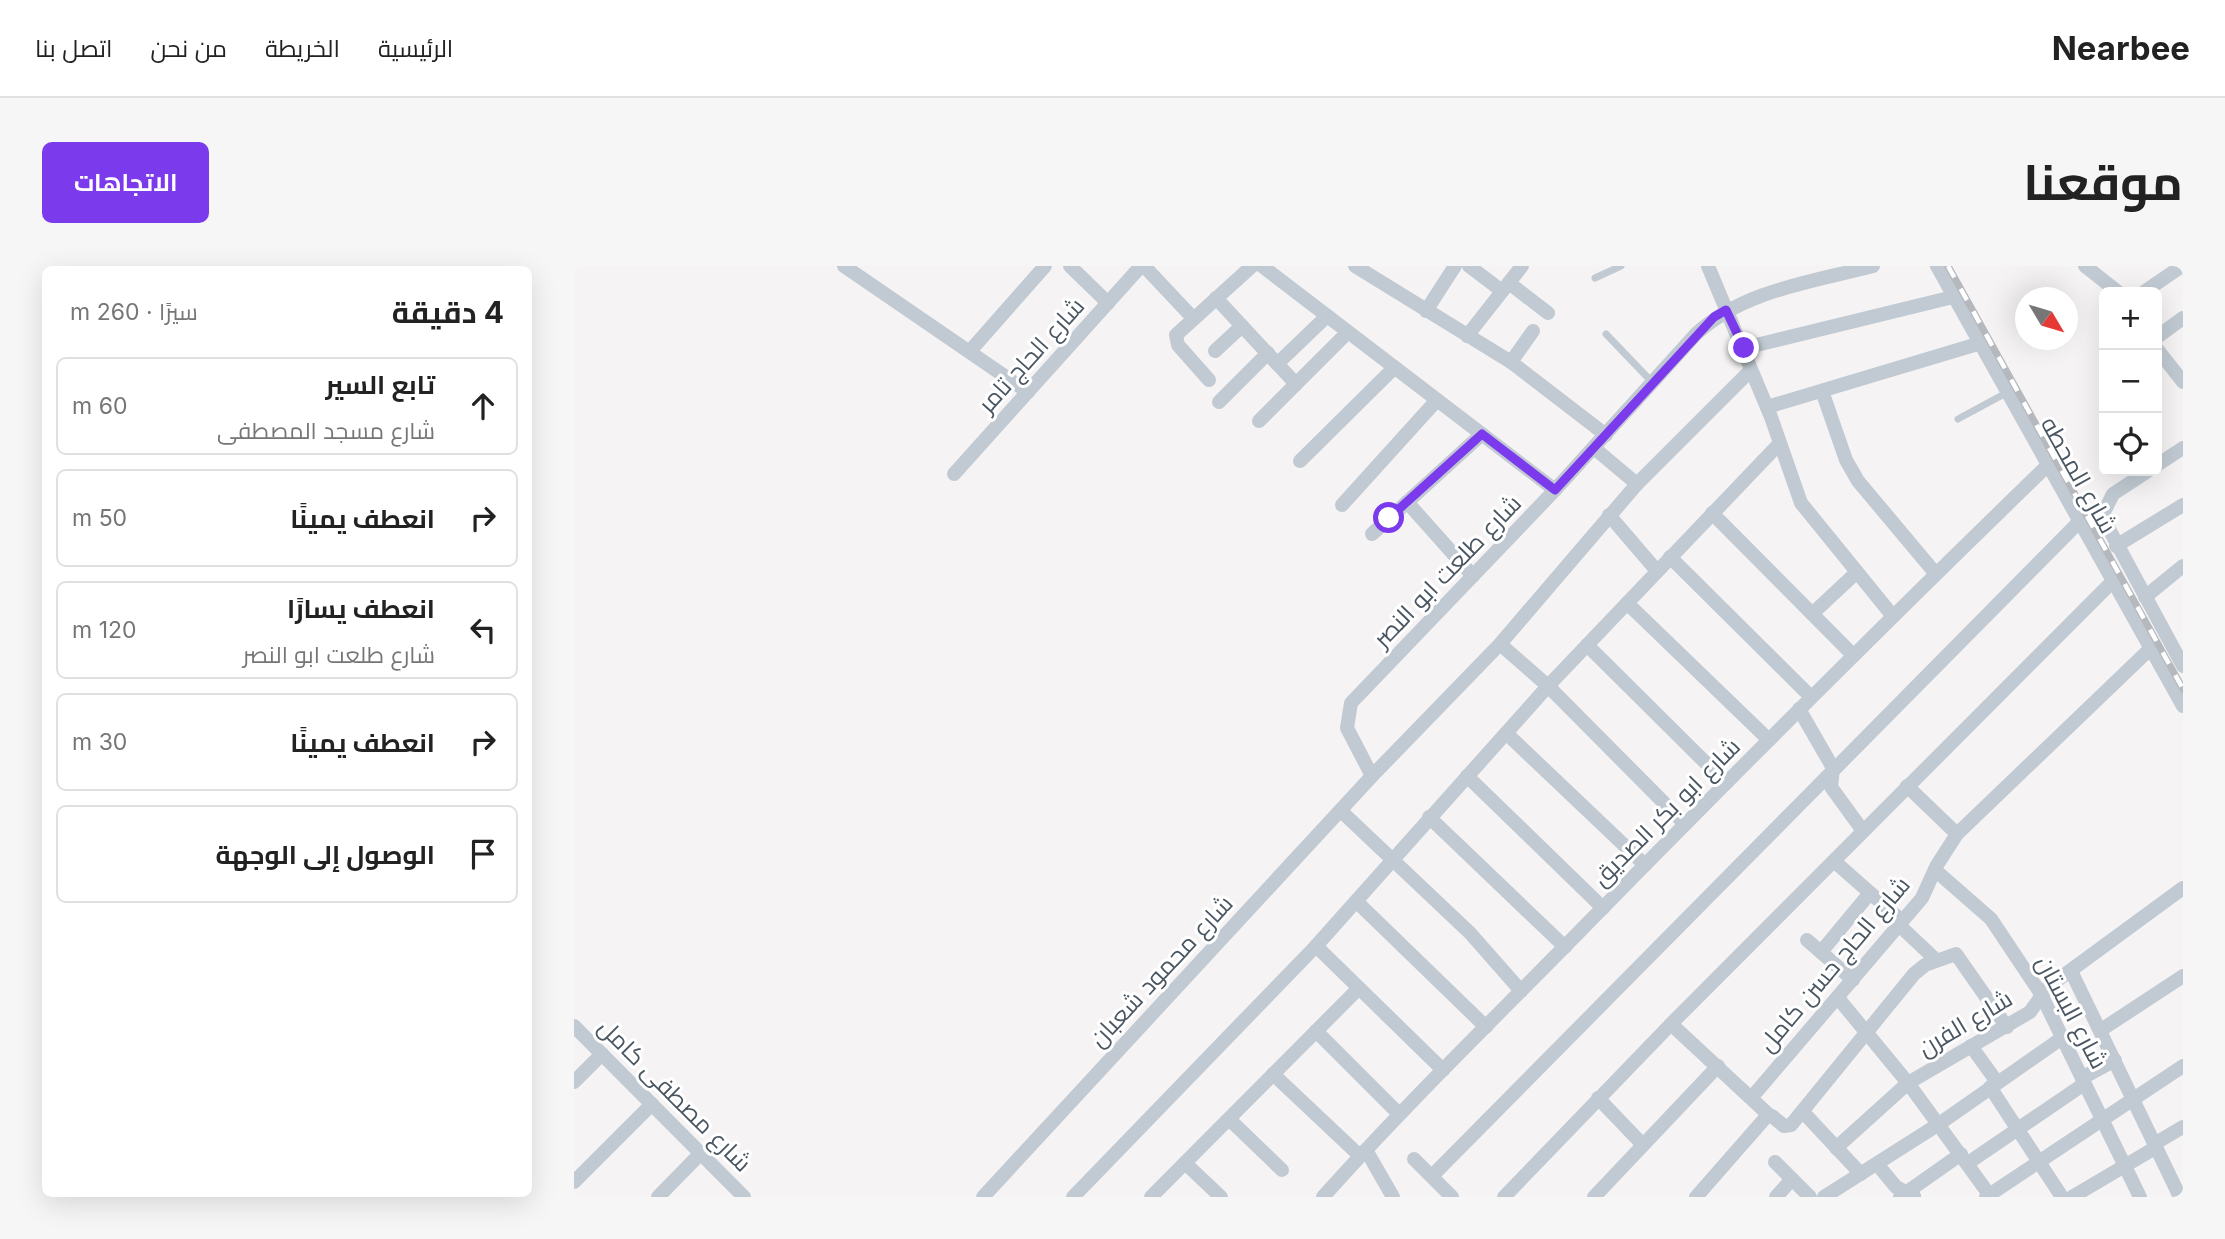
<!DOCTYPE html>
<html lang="ar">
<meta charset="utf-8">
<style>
:root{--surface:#fff;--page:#f6f6f6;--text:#222;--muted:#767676;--line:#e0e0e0;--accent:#7c3aed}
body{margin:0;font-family:Inter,Cairo,sans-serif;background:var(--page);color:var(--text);direction:rtl}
.controls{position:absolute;right:21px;top:21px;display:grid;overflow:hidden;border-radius:10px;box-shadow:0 7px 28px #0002}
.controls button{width:63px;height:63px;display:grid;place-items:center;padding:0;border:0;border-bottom:2px solid var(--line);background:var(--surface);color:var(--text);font:35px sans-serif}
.compass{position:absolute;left:1441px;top:21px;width:63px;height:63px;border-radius:50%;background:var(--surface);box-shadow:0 7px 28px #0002;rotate:128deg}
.stop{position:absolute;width:21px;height:21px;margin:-16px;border:5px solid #7c3aed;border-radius:50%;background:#fff}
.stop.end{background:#7c3aed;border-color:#fff;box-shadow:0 2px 7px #0008}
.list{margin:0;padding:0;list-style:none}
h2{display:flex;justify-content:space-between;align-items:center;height:91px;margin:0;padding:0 28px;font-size:30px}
h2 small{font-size:23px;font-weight:400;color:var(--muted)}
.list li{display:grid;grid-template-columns:46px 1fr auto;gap:21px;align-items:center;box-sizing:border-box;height:98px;margin:0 14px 14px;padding:0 14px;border:2px solid var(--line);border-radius:10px}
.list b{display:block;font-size:26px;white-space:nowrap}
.list p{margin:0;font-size:23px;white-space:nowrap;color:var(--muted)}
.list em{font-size:23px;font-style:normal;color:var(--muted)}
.icon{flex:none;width:38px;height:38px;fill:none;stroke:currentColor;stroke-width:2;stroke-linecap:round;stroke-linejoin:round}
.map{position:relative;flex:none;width:1609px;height:931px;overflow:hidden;direction:ltr;border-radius:10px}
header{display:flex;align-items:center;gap:42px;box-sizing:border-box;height:98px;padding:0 35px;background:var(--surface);border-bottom:2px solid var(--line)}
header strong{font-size:33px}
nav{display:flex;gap:38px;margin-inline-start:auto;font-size:24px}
.intro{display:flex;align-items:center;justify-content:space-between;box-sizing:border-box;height:168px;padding:0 42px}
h1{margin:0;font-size:49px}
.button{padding:18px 32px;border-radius:10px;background:var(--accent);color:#fff;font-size:24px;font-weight:700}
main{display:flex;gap:42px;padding:0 42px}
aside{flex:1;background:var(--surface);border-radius:10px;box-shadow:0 7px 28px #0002}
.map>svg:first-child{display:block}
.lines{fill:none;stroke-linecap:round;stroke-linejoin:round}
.service{stroke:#c1cad2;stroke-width:7}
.minor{stroke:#c1cad2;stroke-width:14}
.rail-casing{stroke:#b5b8bd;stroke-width:7}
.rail{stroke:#fff;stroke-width:4.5;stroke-dasharray:13;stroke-linecap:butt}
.route{stroke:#7c3aed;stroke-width:9}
.labels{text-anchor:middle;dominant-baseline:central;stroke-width:6;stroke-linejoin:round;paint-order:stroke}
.street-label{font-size:24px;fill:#4a5661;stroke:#fff}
</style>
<header>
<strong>Nearbee</strong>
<nav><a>الرئيسية</a><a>الخريطة</a><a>من نحن</a><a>اتصل بنا</a></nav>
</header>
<div class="intro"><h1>موقعنا</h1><a class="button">الاتجاهات</a></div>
<main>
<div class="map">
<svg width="1609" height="931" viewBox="0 0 1609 931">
<rect width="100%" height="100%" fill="#f5f3f3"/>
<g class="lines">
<g class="service">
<path d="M1021,12L1047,0"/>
<path d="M1032,68L1078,116"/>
<path d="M1384,153L1434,126"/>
</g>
<g class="minor">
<path d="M270,0L454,126"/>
<path d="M496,0L534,37"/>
<path d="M570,0L619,52"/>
<path d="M688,0L981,224"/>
<path d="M781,0L937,96L1032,169"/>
<path d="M895,0L928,25"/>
<path d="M1134,0L1197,151L1227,237L1318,349"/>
<path d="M1363,0L1609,440"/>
<path d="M1511,0L1544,26"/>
<path d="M935,17L974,47"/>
<path d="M1570,26L1608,0"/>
<path d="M642,32L722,118"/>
<path d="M852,45L881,0"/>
<path d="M893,70L948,0"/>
<path d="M1583,71L1609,52"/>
<path d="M1170,82L1379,31"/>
<path d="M1583,83L1609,116"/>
<path d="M397,84L471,0"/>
<path d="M641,85L668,60"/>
<path d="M937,96L959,65"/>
<path d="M703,98L752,51"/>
<path d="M635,114L604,79L602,69L678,0"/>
<path d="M1248,125L1272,194L1284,215L1362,308"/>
<path d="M645,136L694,87"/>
<path d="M1193,141L1407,77"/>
<path d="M685,155L773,67"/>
<path d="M1020,182L1063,218"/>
<path d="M726,195L820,102"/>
<path d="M1583,199L1609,182"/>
<path d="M1574,205L1539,228L1528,250L1609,400"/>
<path d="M380,208L567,0"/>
<path d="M833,236L899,310"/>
<path d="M768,239L863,134"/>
<path d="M1138,247L1279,389"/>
<path d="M1035,249L1083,305"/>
<path d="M798,268L908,168"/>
<path d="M1542,280L1609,239"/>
<path d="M1096,291L1237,431"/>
<path d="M1571,331L1609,300"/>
<path d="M1053,337L1195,474"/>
<path d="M1238,348L1283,306"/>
<path d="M926,378L974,420L1111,558"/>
<path d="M1013,379L1152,517"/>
<path d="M1225,443L1259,502L1257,521L1289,565"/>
<path d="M932,467L1071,599"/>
<path d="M798,510L773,462L777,437L981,224L1122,68C1170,24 1238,16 1299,0"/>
<path d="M893,510L1029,642"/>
<path d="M1333,520L1383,568"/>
<path d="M767,545L896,667L947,725"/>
<path d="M855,551L991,681"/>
<path d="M1260,595L1328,655"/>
<path d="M1361,604L1417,653L1467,728L1566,931"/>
<path d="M782,635L912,761"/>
<path d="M1325,659L1362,694"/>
<path d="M1233,674L1279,714"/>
<path d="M742,680L869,804"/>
<path d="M1247,686L1296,627"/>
<path d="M1497,705L1606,931"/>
<path d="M1264,732L1334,817L1417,931"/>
<path d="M1097,758L1196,850"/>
<path d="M0,760L170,931"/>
<path d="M1527,764L1609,710"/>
<path d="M742,765L825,848"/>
<path d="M1397,780L1423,816"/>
<path d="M699,808L786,890"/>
<path d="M1508,812L1541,794"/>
<path d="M0,816L28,788"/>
<path d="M1416,821L1488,931"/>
<path d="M1178,831L1348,632L1363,599L1383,568L1577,382"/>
<path d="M1024,832L1069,879"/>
<path d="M1229,846L1287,908"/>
<path d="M655,853L708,904"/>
<path d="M1580,878L1609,861"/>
<path d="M1262,882L1334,817L1456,746L1474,721L1609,622"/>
<path d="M792,884L819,931"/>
<path d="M840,893L878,931"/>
<path d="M1201,896L1236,931"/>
<path d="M611,897L647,931"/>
<path d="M1394,897L1510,818"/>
<path d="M1303,898L1322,921L1340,930"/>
<path d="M858,910L1505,256"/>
<path d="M0,916L78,838"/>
<path d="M84,931L127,887"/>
<path d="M409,931L798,510L926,378L1063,218L1177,104"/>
<path d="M499,931L742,680L974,420L1205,178"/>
<path d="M577,931L785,722"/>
<path d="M749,931C831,839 920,753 1006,665C1160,508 1316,352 1474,199"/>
<path d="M930,931L1097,758L1539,315"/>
<path d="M1020,931L1144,800"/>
<path d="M1122,931L1193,850H1198L1210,860L1217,859L1340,708L1351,699L1382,688L1433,761"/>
<path d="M1202,931L1218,913"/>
<path d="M1250,931L1365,858L1488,772"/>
<path d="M1326,931L1387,888"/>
<path d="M1412,931L1609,800"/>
<path d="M1498,931L1581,882"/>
</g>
<defs>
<path id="rail" d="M1374,0L1609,423"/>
</defs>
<use href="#rail" class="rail-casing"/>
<use href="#rail" class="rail"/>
</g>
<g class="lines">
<path class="route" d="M815,252L908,168L981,224L1140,51L1152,44L1170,82"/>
</g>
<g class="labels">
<g class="street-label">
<text transform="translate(457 89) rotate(-48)">شارع الحاج تامر</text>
<text transform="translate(1505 209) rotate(61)">شارع المحطه</text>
<text transform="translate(873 305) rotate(-46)">شارع طلعت ابو النصر</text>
<text transform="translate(1092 546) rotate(-45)">شارع ابو بكر الصديق</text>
<text transform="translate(1260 698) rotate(-50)">شارع الحاج حسن كامل</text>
<text transform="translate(587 705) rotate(-47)">شارع محمود شعبان</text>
<text transform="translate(1498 746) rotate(62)">شارع البستان</text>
<text transform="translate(1391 757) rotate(-31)">شارع الفرن</text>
<text transform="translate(101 829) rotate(45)">شارع مصطفى كامل</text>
</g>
</g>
</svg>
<div class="controls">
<button>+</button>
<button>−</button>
<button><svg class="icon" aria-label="locate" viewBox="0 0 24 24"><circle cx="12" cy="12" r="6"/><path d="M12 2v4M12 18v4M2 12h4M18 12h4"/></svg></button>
</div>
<svg class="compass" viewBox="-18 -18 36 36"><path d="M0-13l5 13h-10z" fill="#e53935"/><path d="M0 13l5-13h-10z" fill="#767676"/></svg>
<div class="stop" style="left:815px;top:252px"></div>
<div class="stop end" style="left:1170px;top:82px"></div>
</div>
<aside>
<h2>4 دقيقة<small>سيرًا · 260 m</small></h2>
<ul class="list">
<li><svg class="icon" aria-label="ahead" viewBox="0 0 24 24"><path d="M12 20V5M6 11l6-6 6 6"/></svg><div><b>تابع السير</b><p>شارع مسجد المصطفى</p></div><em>60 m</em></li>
<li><svg class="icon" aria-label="right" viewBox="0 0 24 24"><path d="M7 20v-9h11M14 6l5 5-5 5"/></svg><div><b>انعطف يمينًا</b></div><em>50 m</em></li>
<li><svg class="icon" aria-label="left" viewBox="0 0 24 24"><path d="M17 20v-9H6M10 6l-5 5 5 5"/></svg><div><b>انعطف يسارًا</b><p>شارع طلعت ابو النصر</p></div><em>120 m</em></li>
<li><svg class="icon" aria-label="right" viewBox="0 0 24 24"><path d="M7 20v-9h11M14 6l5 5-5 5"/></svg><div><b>انعطف يمينًا</b></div><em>30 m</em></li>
<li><svg class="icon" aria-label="arrive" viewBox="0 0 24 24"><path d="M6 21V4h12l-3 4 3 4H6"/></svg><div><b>الوصول إلى الوجهة</b></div></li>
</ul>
</aside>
</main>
